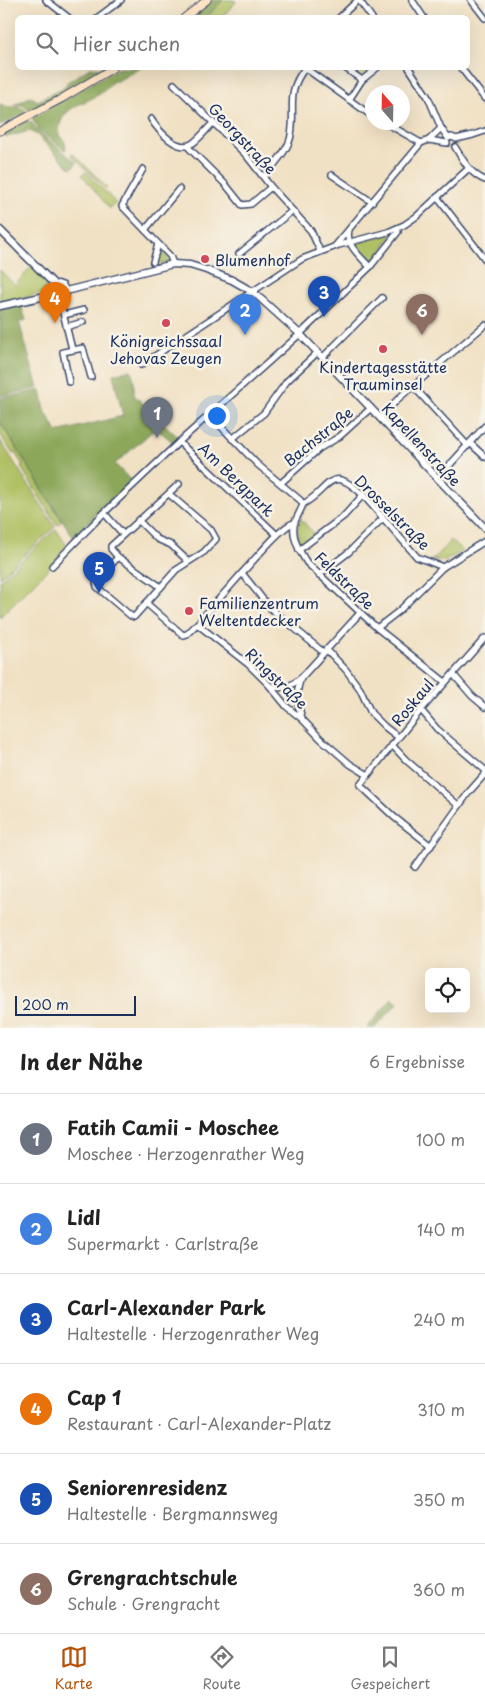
<!DOCTYPE html>
<html lang="de">
<meta charset="utf-8">
<style>
:root{--surface:#fff;--page:#f6f6f6;--text:#222;--muted:#767676;--line:#e0e0e0;--accent:#b45309}
body{margin:0;font-family:"Playpen Sans",sans-serif;background:var(--page);color:var(--text)}
.controls{position:absolute;right:15px;bottom:15px;display:grid;overflow:hidden;border-radius:8px;box-shadow:0 5px 20px #0002}
.controls button{width:45px;height:45px;display:grid;place-items:center;padding:0;border:0;border-bottom:1px solid var(--line);background:var(--surface);color:var(--text);font:25px sans-serif}
.compass{position:absolute;left:365px;top:85px;width:45px;height:45px;border-radius:50%;background:var(--surface);box-shadow:0 5px 20px #0002;rotate:340deg}
.scale{position:absolute;left:15px;bottom:12px;width:121px;box-sizing:border-box;padding-left:5px;border:2px solid #1b2f5e;border-top:0;font-size:14px;line-height:18px;white-space:nowrap;color:#1b2f5e;-webkit-text-stroke:4px #f7f3e8;paint-order:stroke}
.you{position:absolute;left:216px;top:415px;width:18px;height:18px;margin:-12px;border:4px solid #fff;border-radius:50%;background:#1a73e8;box-shadow:0 0 0 8px #1a73e833}
.badge{display:grid;place-items:center;width:32px;height:32px;border-radius:50%;background:var(--accent);color:#fff;font-size:16px;font-weight:700}
.pin{position:absolute;translate:-50% -41px;filter:drop-shadow(0 1px 2px #0008)}
.pin::after{content:'';position:absolute;top:26px;width:18px;height:15px;background:inherit;clip-path:polygon(0 0,100% 0,50% 100%)}
.list{margin:0;padding:0;list-style:none}
h2{display:flex;justify-content:space-between;align-items:center;height:65px;margin:0;padding:0 20px;font-size:21px}
h2 small{font-size:16px;font-weight:400;color:var(--muted)}
.list li{display:grid;grid-template-columns:32px 1fr auto;gap:15px;align-items:center;box-sizing:border-box;height:90px;padding:0 20px;border-top:1px solid var(--line)}
.list b{display:block;font-size:19px;white-space:nowrap}
.list p{margin:0;font-size:16px;white-space:nowrap;color:var(--muted)}
.list em{font-size:16px;font-style:normal;color:var(--muted)}
.icon{flex:none;width:28px;height:28px;fill:none;stroke:currentColor;stroke-width:2;stroke-linecap:round;stroke-linejoin:round}
.map{position:relative;flex:none;width:485px;height:1028px;overflow:hidden}
.search{position:absolute;background:var(--surface);box-shadow:0 5px 20px #0002;left:15px;right:15px;top:15px;height:55px;display:flex;align-items:center;gap:12px;box-sizing:border-box;padding:0 18px;border-radius:8px;color:var(--muted);font-size:19px}
.sheet{height:605px;background:var(--surface)}
nav{display:flex;justify-content:space-around;align-items:center;box-sizing:border-box;height:70px;border-top:1px solid var(--line);background:var(--surface);font-size:14px;color:var(--muted)}
nav a{display:grid;justify-items:center;gap:2px}
nav .on{color:var(--accent)}
.map>svg:first-child{display:block}
.green{fill:#b0c165;stroke:#667862}
.forest{fill:#8ca75a;stroke:#546b5c}
.lines{fill:none;stroke-linecap:round;stroke-linejoin:round}
.minor-casing{stroke:#3b4a6d;stroke-width:8}
.tertiary-casing{stroke:#3b4a6d;stroke-width:9}
.secondary-casing{stroke:#3b4a6d;stroke-width:9}
.minor{stroke:#fff;stroke-width:5}
.tertiary{stroke:#fff;stroke-width:6}
.secondary{stroke:#ffe4c6;stroke-width:7}
.poi-dot{fill:#d1495b;stroke:#f7f3e8;stroke-width:2}
.labels{text-anchor:middle;dominant-baseline:central;stroke-width:5;stroke-linejoin:round;paint-order:stroke}
.street-label{font-size:15px;fill:#1b2f5e;stroke:#f7f3e8}
.poi-label{font-size:15px;fill:#1b2f5e;stroke:#f7f3e8;text-anchor:start}
</style>
<div class="map">
<svg width="485" height="1028" viewBox="0 0 485 1028">
<rect width="100%" height="100%" fill="#f7f3e8"/>
<filter id="ink" filterUnits="userSpaceOnUse"><feTurbulence type="fractalNoise" baseFrequency=".02" numOctaves="2"/><feDisplacementMap in="SourceGraphic" scale="10" xChannelSelector="R" yChannelSelector="G"/><feConvolveMatrix kernelMatrix="1 2 1 2 8 2 1 2 1" color-interpolation-filters="sRGB"/></filter>
<filter id="wash" filterUnits="userSpaceOnUse"><feTurbulence type="fractalNoise" baseFrequency=".0096" numOctaves="4" result="noise"/><feDisplacementMap in="SourceGraphic" scale="20" xChannelSelector="R" yChannelSelector="G"/><feGaussianBlur stdDeviation="1.12" result="paint"/><feColorMatrix in="noise" values="0 0 0 0 0 0 0 0 0 0 0 0 0 0 0 0 0 1.4 0 .05"/><feComposite in="paint" operator="in"/></filter>
<g filter="url(#wash)">
<rect width="100%" height="100%" fill="#f1e1c4"/>
<g class="green">
<path d="M223,0H235L236,2L222,17L206,18Z"/>
<path d="M348,68H374L362,78Z"/>
<path d="M72,153L81,161L107,188L106,189L71,155Z"/>
<path d="M86,172L116,203L110,209L82,175Z"/>
<path d="M0,234L48,282L43,293L0,304V270L15,285L31,267Z"/>
<path d="M389,234L391,237L373,261L356,244Z"/>
<path d="M158,246L171,262L153,265Z"/>
<path d="M0,422L62,521L57,525L21,467L23,465L15,453L13,454L0,434Z"/>
<path d="M0,440L55,527L0,577Z"/>
<path d="M301,519L316,536L301,546C297,538 296,528 301,519Z"/>
<path d="M56,529L67,546L49,568L0,617V580Z"/>
<path d="M451,540L463,551L445,561L431,560L435,558Z"/>
</g>
<g class="forest">
<path d="M212,0H223L206,17L190,18Z"/>
<path d="M90,68H104L30,111L22,105H14L28,98L31,97L38,101L68,85L66,83Z"/>
<path d="M118,68H141L117,81H113C110,84 108,88 105,90C87,106 58,103 59,136C64,139 65,142 66,148L65,150L39,130L32,118Z"/>
<path d="M0,104C9,109 17,105 25,110L26,113L0,125Z"/>
<path d="M27,121L31,122L39,132L77,163L72,168L69,167L37,135L30,131L6,137L3,133Z"/>
<path d="M21,305L26,320L19,322L38,388L0,396V310Z"/>
<path d="M131,370L134,380V395L180,439L175,444L156,428L115,464L133,483L112,503H108L104,507V511L99,512L94,516L95,520L93,521H89L85,525V529L75,540L0,422V398L41,390L45,411L57,432L123,416L113,374Z"/>
<path d="M392,998L398,1003L375,1028H367Z"/>
</g>
</g>
<g filter="url(#ink)">
<g class="lines">
<defs>
<g id="minor">
<path d="M46,0L69,18"/>
<path d="M359,0L372,18"/>
<path d="M412,0L424,18"/>
<path d="M471,0L485,18"/>
<path d="M97,18L121,0"/>
<path d="M339,18L358,0"/>
<path d="M305,68L372,116"/>
<path d="M345,68L362,80"/>
<path d="M409,68L428,97L441,128L448,138"/>
<path d="M461,68L485,99"/>
<path d="M174,84L246,155L271,187L311,231L320,251"/>
<path d="M349,100L362,80L377,68"/>
<path d="M151,119C158,130 178,154 193,143C200,138 206,130 213,123"/>
<path d="M384,122L421,143"/>
<path d="M448,138L452,137L456,139L473,135L485,131"/>
<path d="M429,140L441,128"/>
<path d="M421,143L429,140L447,143"/>
<path d="M188,146L189,148L226,185L242,205L251,204L271,187"/>
<path d="M455,147C463,160 470,174 485,180"/>
<path d="M143,169L122,206L170,256L173,264"/>
<path d="M332,175L372,202"/>
<path d="M264,177C273,165 289,150 291,135C296,107 285,94 305,68"/>
<path d="M437,197L485,259"/>
<path d="M145,230L179,189"/>
<path d="M349,230C345,245 361,257 370,267"/>
<path d="M335,246L421,143"/>
<path d="M239,254L292,211"/>
<path d="M153,262L158,244"/>
<path d="M60,301L72,349"/>
<path d="M64,315L84,310"/>
<path d="M66,327L83,322"/>
<path d="M323,357L382,298"/>
<path d="M141,365L302,259L339,245L388,232L404,225L417,216L469,168"/>
<path d="M69,382L63,352L83,348L91,377"/>
<path d="M413,386L468,446"/>
<path d="M210,415L257,464L300,500L303,504"/>
<path d="M380,418L399,398L485,325"/>
<path d="M232,439L264,413L287,381L318,352"/>
<path d="M179,442L277,535"/>
<path d="M470,443L485,457"/>
<path d="M437,479L485,426"/>
<path d="M281,483L320,448L339,437L371,408"/>
<path d="M303,504C301,511 297,516 295,522C290,536 300,552 307,563L377,628L445,682"/>
<path d="M303,504C331,490 328,462 363,495L417,557L443,567"/>
<path d="M104,513L123,534"/>
<path d="M138,520L157,539L171,545L188,561"/>
<path d="M299,550L344,516L363,495"/>
<path d="M118,557L96,582L97,587L131,616L134,617L176,570L204,552L216,539L211,530L169,494"/>
<path d="M52,566L104,513L179,442L300,334L370,267L398,232V228"/>
<path d="M242,573C252,563 282,525 294,523"/>
<path d="M319,575L349,552L383,518"/>
<path d="M161,587L118,557L111,549V546L179,484"/>
<path d="M146,603L183,635L187,634L197,624"/>
<path d="M377,628L399,611L443,567L485,541"/>
<path d="M326,649L346,670L360,689L371,713L385,727L398,737"/>
<path d="M323,652L269,607L242,573L197,624L248,664L269,685L287,707L302,719L321,739L350,764L368,775"/>
<path d="M453,674L472,696L485,707"/>
<path d="M270,686C283,690 291,686 301,678"/>
<path d="M421,710L437,729L485,770"/>
<path d="M302,718C297,702 295,694 301,678L360,613"/>
<path d="M392,745L406,760L459,806"/>
<path d="M431,846L394,817L360,785L421,710L485,638"/>
<path d="M415,867L469,792L485,774"/>
</g>
<g id="tertiary">
<path d="M0,230L55,285"/>
<path d="M66,291L173,264L190,265L206,270L232,280L253,292L300,334L485,528"/>
<path d="M50,295L52,287L58,284L63,286L66,291"/>
<path d="M50,295L55,300L60,301L65,297L66,291"/>
<path d="M0,306L50,295"/>
</g>
<g id="secondary">
<path d="M184,18L207,0"/>
<path d="M0,131L61,99L113,68"/>
</g>
</defs>
<use href="#minor" class="minor-casing"/>
<use href="#tertiary" class="tertiary-casing"/>
<use href="#secondary" class="secondary-casing"/>
<use href="#minor" class="minor"/>
<use href="#tertiary" class="tertiary"/>
<use href="#secondary" class="secondary"/>
</g>
</g>
<g class="poi-dot">
<circle cx="205" cy="259" r="5"/>
<circle cx="166" cy="323" r="5"/>
<circle cx="383" cy="349" r="5"/>
<circle cx="189" cy="611" r="5"/>
</g>
<g class="labels">
<g class="street-label">
<text transform="translate(243 138) rotate(47)">Georgstraße</text>
<text transform="translate(318 436) rotate(-39)">Bachstraße</text>
<text transform="translate(422 444) rotate(47)">Kapellenstraße</text>
<text transform="translate(237 479) rotate(44)">Am Bergpark</text>
<text transform="translate(393 512) rotate(45)">Drosselstraße</text>
<text transform="translate(345 580) rotate(44)">Feldstraße</text>
<text transform="translate(277 678) rotate(44)">Ringstraße</text>
<text transform="translate(412 702) rotate(-50)">Roskaul</text>
</g>
<g class="poi-label">
<text x="215" y="259">Blumenhof</text>
<text x="166" y="340" text-anchor="middle">Königreichssaal<tspan x="166" dy="17">Jehovas Zeugen</tspan></text>
<text x="383" y="366" text-anchor="middle">Kindertagesstätte<tspan x="383" dy="17">Trauminsel</tspan></text>
<text x="199" y="602">Familienzentrum<tspan x="199" dy="17">Weltentdecker</tspan></text>
</g>
</g>
</svg>
<div class="controls">
<button><svg class="icon" aria-label="locate" viewBox="0 0 24 24"><circle cx="12" cy="12" r="6"/><path d="M12 2v4M12 18v4M2 12h4M18 12h4"/></svg></button>
</div>
<svg class="compass" viewBox="-18 -18 36 36"><path d="M0-13l5 13h-10z" fill="#e53935"/><path d="M0 13l5-13h-10z" fill="#767676"/></svg>
<div class="scale">200 m</div>
<div class="you"></div>
<div class="pin badge" style="left:157px;top:438px;background:#6b7280">1</div>
<div class="pin badge" style="left:245px;top:335px;background:#3f7fe0">2</div>
<div class="pin badge" style="left:324px;top:317px;background:#1a4fb4">3</div>
<div class="pin badge" style="left:55px;top:323px;background:#e8710a">4</div>
<div class="pin badge" style="left:99px;top:593px;background:#1a4fb4">5</div>
<div class="pin badge" style="left:422px;top:335px;background:#8d6e63">6</div>
<div class="search"><svg class="icon" aria-label="search" viewBox="0 0 24 24"><circle cx="10" cy="10" r="6"/><path d="M15 15l6 6"/></svg>Hier suchen</div>
</div>
<section class="sheet">
<h2>In der Nähe<small>6 Ergebnisse</small></h2>
<ul class="list">
<li><span class="badge" style="background:#6b7280">1</span><div><b>Fatih Camii - Moschee</b><p>Moschee · Herzogenrather Weg</p></div><em>100 m</em></li>
<li><span class="badge" style="background:#3f7fe0">2</span><div><b>Lidl</b><p>Supermarkt · Carlstraße</p></div><em>140 m</em></li>
<li><span class="badge" style="background:#1a4fb4">3</span><div><b>Carl-Alexander Park</b><p>Haltestelle · Herzogenrather Weg</p></div><em>240 m</em></li>
<li><span class="badge" style="background:#e8710a">4</span><div><b>Cap 1</b><p>Restaurant · Carl-Alexander-Platz</p></div><em>310 m</em></li>
<li><span class="badge" style="background:#1a4fb4">5</span><div><b>Seniorenresidenz</b><p>Haltestelle · Bergmannsweg</p></div><em>350 m</em></li>
<li><span class="badge" style="background:#8d6e63">6</span><div><b>Grengrachtschule</b><p>Schule · Grengracht</p></div><em>360 m</em></li>
</ul>
</section>
<nav>
<a class="on"><svg class="icon" aria-label="map" viewBox="0 0 24 24"><path d="M3 6l6-2 6 2 6-2v14l-6 2-6-2-6 2zM9 4v14M15 6v14"/></svg>Karte</a>
<a><svg class="icon" aria-label="directions" viewBox="0 0 24 24"><path d="M12 3l9 9-9 9-9-9zM9 14v-3h6M13 9l2 2-2 2"/></svg>Route</a>
<a><svg class="icon" aria-label="saved" viewBox="0 0 24 24"><path d="M7 4h10v16l-5-4-5 4z"/></svg>Gespeichert</a>
</nav>
